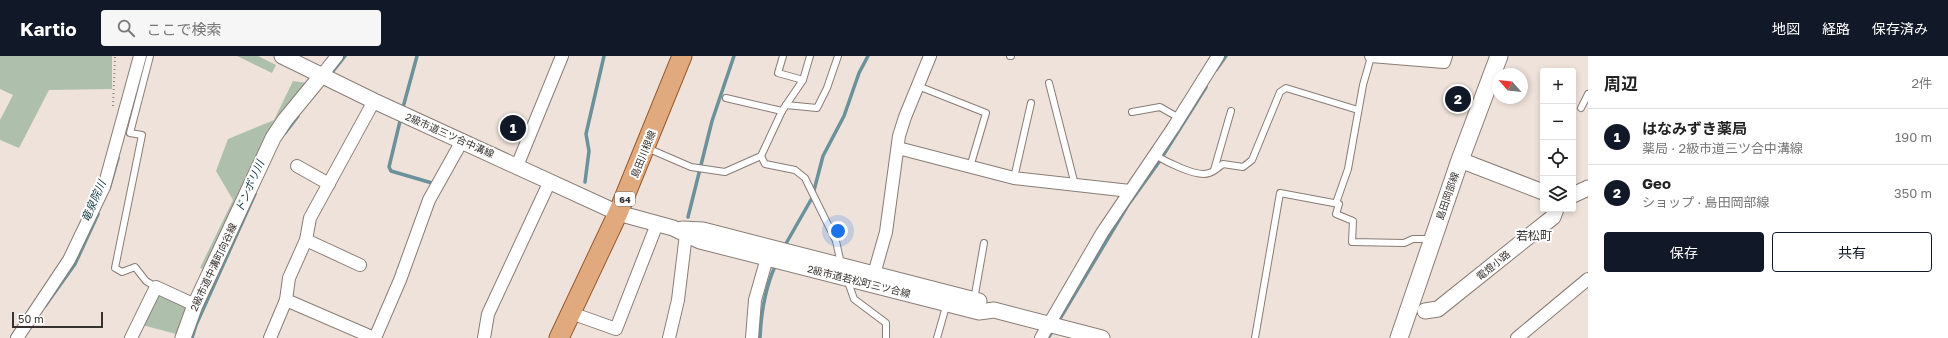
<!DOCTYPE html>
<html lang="ja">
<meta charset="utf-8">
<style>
:root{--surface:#fff;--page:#f6f6f6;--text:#222;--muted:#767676;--line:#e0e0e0;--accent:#111827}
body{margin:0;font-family:"Golos Text","Noto Sans JP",sans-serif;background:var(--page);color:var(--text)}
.controls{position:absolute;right:12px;top:12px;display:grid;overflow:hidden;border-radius:4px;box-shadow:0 2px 6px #0003}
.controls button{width:36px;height:36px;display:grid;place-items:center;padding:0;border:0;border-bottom:1px solid var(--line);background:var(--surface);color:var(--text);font:20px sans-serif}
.compass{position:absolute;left:1492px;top:12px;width:36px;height:36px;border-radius:50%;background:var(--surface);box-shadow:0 2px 6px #0003;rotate:297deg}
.scale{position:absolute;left:12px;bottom:10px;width:91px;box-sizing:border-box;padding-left:4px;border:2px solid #37322f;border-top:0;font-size:11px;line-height:14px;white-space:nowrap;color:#37322f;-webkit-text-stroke:3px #fff;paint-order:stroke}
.you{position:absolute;left:838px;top:175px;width:14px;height:14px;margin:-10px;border:3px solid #fff;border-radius:50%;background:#1a73e8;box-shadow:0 0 0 6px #1a73e833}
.badge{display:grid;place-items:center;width:26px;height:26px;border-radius:50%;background:var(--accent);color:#fff;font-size:13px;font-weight:700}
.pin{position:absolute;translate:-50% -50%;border:2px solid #fff;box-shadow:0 1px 4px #0006}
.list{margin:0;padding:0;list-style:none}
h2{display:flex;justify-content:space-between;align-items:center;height:52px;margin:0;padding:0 16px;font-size:17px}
h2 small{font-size:13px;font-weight:400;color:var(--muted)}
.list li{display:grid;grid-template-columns:26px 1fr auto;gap:12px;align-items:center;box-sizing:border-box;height:56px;padding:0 16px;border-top:1px solid var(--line)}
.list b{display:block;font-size:15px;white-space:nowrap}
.list p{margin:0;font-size:13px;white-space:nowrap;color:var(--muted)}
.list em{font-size:13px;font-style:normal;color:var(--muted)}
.actions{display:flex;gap:8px;padding:12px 16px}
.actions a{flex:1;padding:9px 0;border:1px solid var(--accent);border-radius:4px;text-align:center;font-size:14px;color:var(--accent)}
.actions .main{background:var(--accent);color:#fff}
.icon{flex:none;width:22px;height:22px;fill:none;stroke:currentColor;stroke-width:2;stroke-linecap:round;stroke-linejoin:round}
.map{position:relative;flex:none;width:1588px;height:282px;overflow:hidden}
header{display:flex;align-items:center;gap:24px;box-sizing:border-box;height:56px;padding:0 20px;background:var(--accent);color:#fff}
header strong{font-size:19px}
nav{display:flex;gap:22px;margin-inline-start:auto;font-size:14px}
.search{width:280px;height:36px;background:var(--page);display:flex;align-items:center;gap:10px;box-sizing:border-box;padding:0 14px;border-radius:4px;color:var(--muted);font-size:15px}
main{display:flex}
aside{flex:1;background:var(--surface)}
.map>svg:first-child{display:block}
.green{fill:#aec0ac}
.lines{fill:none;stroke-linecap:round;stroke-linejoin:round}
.stream{stroke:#6b929a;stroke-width:3.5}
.service-casing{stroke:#887d76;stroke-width:8}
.minor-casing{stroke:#887d76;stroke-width:14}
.tertiary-casing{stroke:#887d76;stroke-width:17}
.secondary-casing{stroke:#887d76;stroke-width:19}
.primary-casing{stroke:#985a2a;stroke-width:21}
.path{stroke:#918883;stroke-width:2;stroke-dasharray:1 3;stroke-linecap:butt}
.service{stroke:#fff;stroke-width:6}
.minor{stroke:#fff;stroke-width:12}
.tertiary{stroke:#fff;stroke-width:15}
.secondary{stroke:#fff;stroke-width:17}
.primary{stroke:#e1a97e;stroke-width:19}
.labels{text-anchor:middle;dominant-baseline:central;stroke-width:4;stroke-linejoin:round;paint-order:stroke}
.shield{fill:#fff;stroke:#73706d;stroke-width:1}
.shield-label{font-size:9px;font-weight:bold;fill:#37322f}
.street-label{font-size:10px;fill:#37322f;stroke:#fff}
.water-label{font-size:11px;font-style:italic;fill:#133941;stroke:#fff}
.quarter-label{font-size:12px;fill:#37322f;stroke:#fff}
</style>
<header>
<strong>Kartio</strong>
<div class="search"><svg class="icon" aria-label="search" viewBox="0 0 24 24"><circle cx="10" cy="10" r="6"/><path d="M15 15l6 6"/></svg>ここで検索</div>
<nav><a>地図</a><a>経路</a><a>保存済み</a></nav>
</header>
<main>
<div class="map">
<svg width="1588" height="282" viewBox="0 0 1588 282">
<rect width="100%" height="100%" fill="#efe2db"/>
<g class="green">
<path d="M0,0H112V33L49,34L19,92L0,84V64L13,39L0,33Z"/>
<path d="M237,0H258L276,9L272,17Z"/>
<path d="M293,25L307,27L204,213L200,212L233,144L216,115L228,83L274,64Z"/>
<path d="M160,237L187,249L180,279L142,269L156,239Z"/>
</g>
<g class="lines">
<g class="stream">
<path d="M1216,14L1226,0"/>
<path d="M330,19L345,0"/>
<path d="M402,55L417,0"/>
<path d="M401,61L389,111L391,115L432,127"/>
<path d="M285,77L298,60"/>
<path d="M585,126L589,95L586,78L604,0"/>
<path d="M109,133L118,102"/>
<path d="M688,161L712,65L734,0"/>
<path d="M784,191L812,142L823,100L844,60L859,17L868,0"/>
<path d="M45,250L75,208L98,158"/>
<path d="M1058,266L1128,149L1159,106L1206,31"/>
<path d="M192,282L196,269L255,138"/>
<path d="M760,282C761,256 765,232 776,208"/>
<path d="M1048,282L1054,273"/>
</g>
<defs>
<g id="service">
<path d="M150,0L130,77L142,79L115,212L122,216L135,211L146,225L156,231"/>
<path d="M783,0L778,17L803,24"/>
<path d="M1010,0H1011"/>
<path d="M1049,27L1075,129"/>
<path d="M918,30L986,57L970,111"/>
<path d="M726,42L782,55"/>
<path d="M786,49L817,52L827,32L838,0"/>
<path d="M1581,52L1588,38"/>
<path d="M1132,56L1160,51L1179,62"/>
<path d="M647,92L691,111L725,116L761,100L782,55L803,24L810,0"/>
<path d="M1155,99C1165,105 1197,122 1209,117C1214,116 1219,111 1223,108L1243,111L1252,104L1280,36L1286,32L1358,54"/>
<path d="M761,100L765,108L795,114L805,122L836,185L841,208"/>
<path d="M1214,114L1231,55"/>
<path d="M1014,122L1031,47"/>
<path d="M1336,147L1348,113L1363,29L1371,1H1369"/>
<path d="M847,223L854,243L886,267V282"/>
<path d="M974,244L984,187"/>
<path d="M937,282L947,247"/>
<path d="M1255,282L1280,137L1339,148L1336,158L1353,165L1352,186L1404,187L1413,183H1431"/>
</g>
<g id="minor">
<path d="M1371,0L1444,6L1446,0"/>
<path d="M322,19L337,0"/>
<path d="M898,92L1014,122L1130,135"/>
<path d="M297,110L329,128"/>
<path d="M517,110L562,0"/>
<path d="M306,184L360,209"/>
<path d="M872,225L886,176L899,80L905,61L930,0"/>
<path d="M286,244L374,282"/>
<path d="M571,257L616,273L657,168"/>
<path d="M17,282L69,204L104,131L140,0"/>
<path d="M131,282L156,231L195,249"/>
<path d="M270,282L286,244L289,222L306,184L310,162L374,45"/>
<path d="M375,282L400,224L429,144L462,85"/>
<path d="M484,282L488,258L550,125"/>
<path d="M669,282L678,244L686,178"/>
<path d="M752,282L755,244L767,202"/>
<path d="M1041,282L1102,177L1173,72L1218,0"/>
<path d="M1517,282L1588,223"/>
</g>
<g id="tertiary">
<path d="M282,0L374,45L618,157L673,172L700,185L979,256L994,254L1102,282"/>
<path d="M1460,104L1543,136"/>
<path d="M1573,139L1588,132"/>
<path d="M682,173L703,174L979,245"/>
<path d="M1425,255L1438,253L1553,161L1556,153"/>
<path d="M183,282L195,249L273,82L285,64L322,19"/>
</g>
<path id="secondary" d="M1399,282L1460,104L1499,0"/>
<path id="primary" d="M559,282L618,157L682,0"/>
</defs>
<use href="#service" class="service-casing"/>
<use href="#minor" class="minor-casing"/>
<use href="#tertiary" class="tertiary-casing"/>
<use href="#secondary" class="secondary-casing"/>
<use href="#primary" class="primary-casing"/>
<path class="path" d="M113,50L115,0"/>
<use href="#service" class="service"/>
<use href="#minor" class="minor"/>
<use href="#tertiary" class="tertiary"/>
<use href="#secondary" class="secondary"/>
<use href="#primary" class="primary"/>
</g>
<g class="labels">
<rect class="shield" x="615" y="136" width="20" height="14" rx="3"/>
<g class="shield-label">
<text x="625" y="143">64</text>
</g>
<g class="street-label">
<text transform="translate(450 79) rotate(24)">2級市道三ツ合中溝線</text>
<text transform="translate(643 98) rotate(-68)">島田川根線</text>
<text transform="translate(1447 140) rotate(-71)">島田岡部線</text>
<text transform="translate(1493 209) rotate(-39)">電燈小路</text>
<text transform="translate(213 211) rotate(-65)">2級市道中溝町向谷線</text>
<text transform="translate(859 225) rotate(14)">2級市道若松町三ツ合線</text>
</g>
<g class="water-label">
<text transform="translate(249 130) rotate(-66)">ドンボリ川</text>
<text transform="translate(93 145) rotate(-66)">竜泉院川</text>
</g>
<g class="quarter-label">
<text x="1534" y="179">若松町</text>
</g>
</g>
</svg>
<div class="controls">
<button>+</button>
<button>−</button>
<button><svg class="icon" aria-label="locate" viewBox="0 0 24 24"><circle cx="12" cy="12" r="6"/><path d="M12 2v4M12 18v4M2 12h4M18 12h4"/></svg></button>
<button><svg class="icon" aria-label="layers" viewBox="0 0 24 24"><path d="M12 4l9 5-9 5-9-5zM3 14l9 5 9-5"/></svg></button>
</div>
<svg class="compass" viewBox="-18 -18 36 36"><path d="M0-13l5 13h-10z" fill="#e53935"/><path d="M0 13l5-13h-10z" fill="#767676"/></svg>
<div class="scale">50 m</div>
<div class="you"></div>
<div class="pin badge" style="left:513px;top:72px">1</div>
<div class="pin badge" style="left:1458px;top:43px">2</div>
</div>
<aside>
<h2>周辺<small>2件</small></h2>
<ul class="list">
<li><span class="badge">1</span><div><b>はなみずき薬局</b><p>薬局 · 2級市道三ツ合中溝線</p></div><em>190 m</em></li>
<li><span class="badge">2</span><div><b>Geo</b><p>ショップ · 島田岡部線</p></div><em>350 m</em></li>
</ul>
<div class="actions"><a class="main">保存</a><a>共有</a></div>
</aside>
</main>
